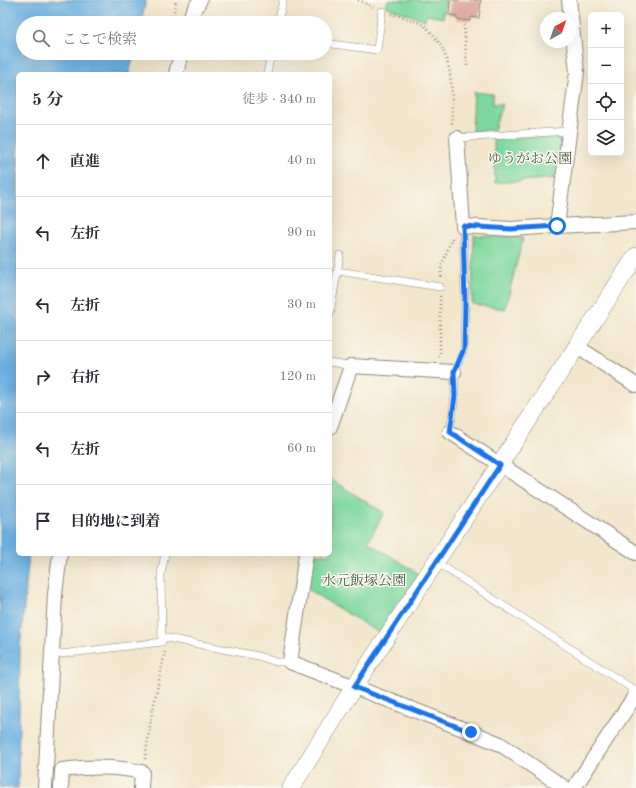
<!DOCTYPE html>
<html lang="ja">
<meta charset="utf-8">
<style>
:root{--surface:#fff;--page:#f2f2f3;--text:#2b2b33;--muted:#7c7c81;--line:#e1e1e2}
body{margin:0;font-family:"Old Standard TT","Noto Serif JP",serif;background:var(--page);color:var(--text)}
.controls{position:absolute;right:12px;top:12px;display:grid;overflow:hidden;border-radius:6px;box-shadow:0 4px 16px #0002}
.controls button{width:36px;height:36px;display:grid;place-items:center;padding:0;border:0;border-bottom:1px solid var(--line);background:var(--surface);color:var(--text);font:20px sans-serif}
.compass{position:absolute;left:540px;top:12px;width:36px;height:36px;border-radius:50%;background:var(--surface);box-shadow:0 4px 16px #0002;rotate:40deg}
.stop{position:absolute;width:12px;height:12px;margin:-9px;border:3px solid #1a73e8;border-radius:50%;background:#fff}
.stop.end{background:#1a73e8;border-color:#fff;box-shadow:0 1px 4px #0008}
.list{margin:0;padding:0;list-style:none}
h2{display:flex;justify-content:space-between;align-items:center;height:52px;margin:0;padding:0 16px;font-size:17px}
h2 small{font-size:13px;font-weight:400;color:var(--muted)}
.list li{display:grid;grid-template-columns:26px 1fr auto;gap:12px;align-items:center;box-sizing:border-box;height:72px;padding:0 16px;border-top:1px solid var(--line)}
.list b{display:block;font-size:15px;white-space:nowrap}
.list em{font-size:13px;font-style:normal;color:var(--muted)}
.icon{flex:none;width:22px;height:22px;fill:none;stroke:currentColor;stroke-width:2;stroke-linecap:round;stroke-linejoin:round}
.map{position:relative;flex:none;width:636px;height:788px;overflow:hidden}
.search{position:absolute;background:var(--surface);box-shadow:0 4px 16px #0002;left:16px;top:16px;width:316px;height:44px;display:flex;align-items:center;gap:10px;box-sizing:border-box;padding:0 14px;border-radius:22px;color:var(--muted);font-size:15px}
.panel{position:absolute;background:var(--surface);box-shadow:0 4px 16px #0002;left:16px;top:72px;width:316px;height:484px;border-radius:6px}
.map>svg:first-child{display:block}
.green{fill:#7dd89e;stroke:#548264}
.water{fill:#6bb1e2;stroke:#4b6e86}
.building{fill:#dda89d}
.lines{fill:none;stroke-linecap:round;stroke-linejoin:round}
.service-casing{stroke:#8e887c;stroke-width:8}
.minor-casing{stroke:#8e887c;stroke-width:16}
.tertiary-casing{stroke:#8e887c;stroke-width:18}
.path{stroke:#8e887c;stroke-width:2.5;stroke-dasharray:1 3;stroke-linecap:butt}
.service{stroke:#fff;stroke-width:7}
.minor{stroke:#fff;stroke-width:14}
.tertiary{stroke:#fff;stroke-width:17}
.route{stroke:#1a73e8;stroke-width:5}
.labels{text-anchor:middle;dominant-baseline:central;stroke-width:3;stroke-linejoin:round;paint-order:stroke}
.park-label{font-size:14px;fill:#445f4e;stroke:#fbf7ec}
</style>
<div class="map">
<svg width="636" height="788" viewBox="0 0 636 788">
<rect width="100%" height="100%" fill="#fbf7ec"/>
<filter id="ink" filterUnits="userSpaceOnUse"><feTurbulence type="fractalNoise" baseFrequency=".025" numOctaves="2"/><feDisplacementMap in="SourceGraphic" scale="8" xChannelSelector="R" yChannelSelector="G"/><feConvolveMatrix kernelMatrix="1 2 1 2 8 2 1 2 1" color-interpolation-filters="sRGB"/></filter>
<filter id="wash" filterUnits="userSpaceOnUse"><feTurbulence type="fractalNoise" baseFrequency=".012" numOctaves="4" result="noise"/><feDisplacementMap in="SourceGraphic" scale="16" xChannelSelector="R" yChannelSelector="G"/><feGaussianBlur stdDeviation="0.9" result="paint"/><feColorMatrix in="noise" values="0 0 0 0 0 0 0 0 0 0 0 0 0 0 0 0 0 1.4 0 .05"/><feComposite in="paint" operator="in"/></filter>
<g filter="url(#wash)">
<rect width="100%" height="100%" fill="#f2e6cc"/>
<g class="green">
<path d="M388,0H446L443,18L426,15L425,20L385,6Z"/>
<path d="M474,92L493,94V104H502L494,130L472,132Z"/>
<path d="M563,136L559,178L495,183L494,138Z"/>
<path d="M474,235L523,238L505,309L472,304Z"/>
<path d="M330,479L384,513L368,542L419,574L381,634L307,589L312,554H330Z"/>
</g>
<path class="water" d="M0,0H146L141,23H23V53H134L129,74H18V554H29L20,648L18,788H0Z"/>
<g id="blocks">
<path class="building" d="M450,0H481L479,18L471,17L470,21L456,19L457,16L449,15Z"/>
</g>
</g>
<g filter="url(#ink)">
<use href="#blocks" fill-opacity="0" stroke="#8e887c" stroke-width="1"/>
<g class="lines">
<defs>
<g id="service">
<path d="M278,23L283,0"/>
<path d="M325,43L377,50L382,11"/>
<path d="M267,74L271,53"/>
<path d="M457,138L569,131"/>
<path d="M338,271L440,287"/>
<path d="M330,314L340,255"/>
<path d="M330,362L351,366"/>
<path d="M450,432L455,395L454,372L464,349L465,303L463,226"/>
<path d="M436,562L636,691"/>
<path d="M162,637L258,656L276,662H290"/>
<path d="M52,655L162,642L161,574L165,554"/>
</g>
<g id="minor">
<path d="M569,0L577,72L557,226L636,222"/>
<path d="M189,23L192,13L200,0"/>
<path d="M176,74L181,53"/>
<path d="M457,138L463,226L511,229L557,226"/>
<path d="M576,346L636,385"/>
<path d="M330,427L351,366L454,372"/>
<path d="M450,432L636,553"/>
<path d="M306,554L290,662L471,732L500,744L565,788"/>
<path d="M45,788L55,594L60,554"/>
<path d="M61,788L62,770C90,767 114,766 142,772L141,788"/>
<path d="M574,788L636,694"/>
</g>
<path id="tertiary" d="M291,788L354,687L636,256"/>
</defs>
<use href="#service" class="service-casing"/>
<use href="#minor" class="minor-casing"/>
<use href="#tertiary" class="tertiary-casing"/>
<g class="path">
<path d="M358,0L373,7"/>
<path d="M391,14C403,17 419,20 428,29C455,56 452,91 452,126"/>
<path d="M172,23L176,0"/>
<path d="M464,25L467,68"/>
<path d="M441,277V267L452,238"/>
<path d="M440,357V296"/>
<path d="M145,759L152,713L165,652"/>
</g>
<use href="#service" class="service"/>
<use href="#minor" class="minor"/>
<use href="#tertiary" class="tertiary"/>
</g>
</g>
<g class="lines" filter="url(#ink)">
<path class="route" d="M471,732L354,687L500,465L450,432L455,396L454,372L464,349L465,303L463,226L511,229L557,226"/>
</g>
<g class="labels">
<g class="park-label">
<text x="530" y="159">ゆうがお公園</text>
<text x="364" y="581">水元飯塚公園</text>
</g>
</g>
</svg>
<div class="controls">
<button>+</button>
<button>−</button>
<button><svg class="icon" aria-label="locate" viewBox="0 0 24 24"><circle cx="12" cy="12" r="6"/><path d="M12 2v4M12 18v4M2 12h4M18 12h4"/></svg></button>
<button><svg class="icon" aria-label="layers" viewBox="0 0 24 24"><path d="M12 4l9 5-9 5-9-5zM3 14l9 5 9-5"/></svg></button>
</div>
<svg class="compass" viewBox="-18 -18 36 36"><path d="M0-13l5 13h-10z" fill="#e53935"/><path d="M0 13l5-13h-10z" fill="#7c7c81"/></svg>
<div class="stop" style="left:557px;top:226px"></div>
<div class="stop end" style="left:471px;top:732px"></div>
<div class="search"><svg class="icon" aria-label="search" viewBox="0 0 24 24"><circle cx="10" cy="10" r="6"/><path d="M15 15l6 6"/></svg>ここで検索</div>
<section class="panel">
<h2>5 分<small>徒歩 · 340 m</small></h2>
<ul class="list">
<li><svg class="icon" aria-label="ahead" viewBox="0 0 24 24"><path d="M12 20V5M6 11l6-6 6 6"/></svg><div><b>直進</b></div><em>40 m</em></li>
<li><svg class="icon" aria-label="left" viewBox="0 0 24 24"><path d="M17 20v-9H6M10 6l-5 5 5 5"/></svg><div><b>左折</b></div><em>90 m</em></li>
<li><svg class="icon" aria-label="left" viewBox="0 0 24 24"><path d="M17 20v-9H6M10 6l-5 5 5 5"/></svg><div><b>左折</b></div><em>30 m</em></li>
<li><svg class="icon" aria-label="right" viewBox="0 0 24 24"><path d="M7 20v-9h11M14 6l5 5-5 5"/></svg><div><b>右折</b></div><em>120 m</em></li>
<li><svg class="icon" aria-label="left" viewBox="0 0 24 24"><path d="M17 20v-9H6M10 6l-5 5 5 5"/></svg><div><b>左折</b></div><em>60 m</em></li>
<li><svg class="icon" aria-label="arrive" viewBox="0 0 24 24"><path d="M6 21V4h12l-3 4 3 4H6"/></svg><div><b>目的地に到着</b></div></li>
</ul>
</section>
</div>
